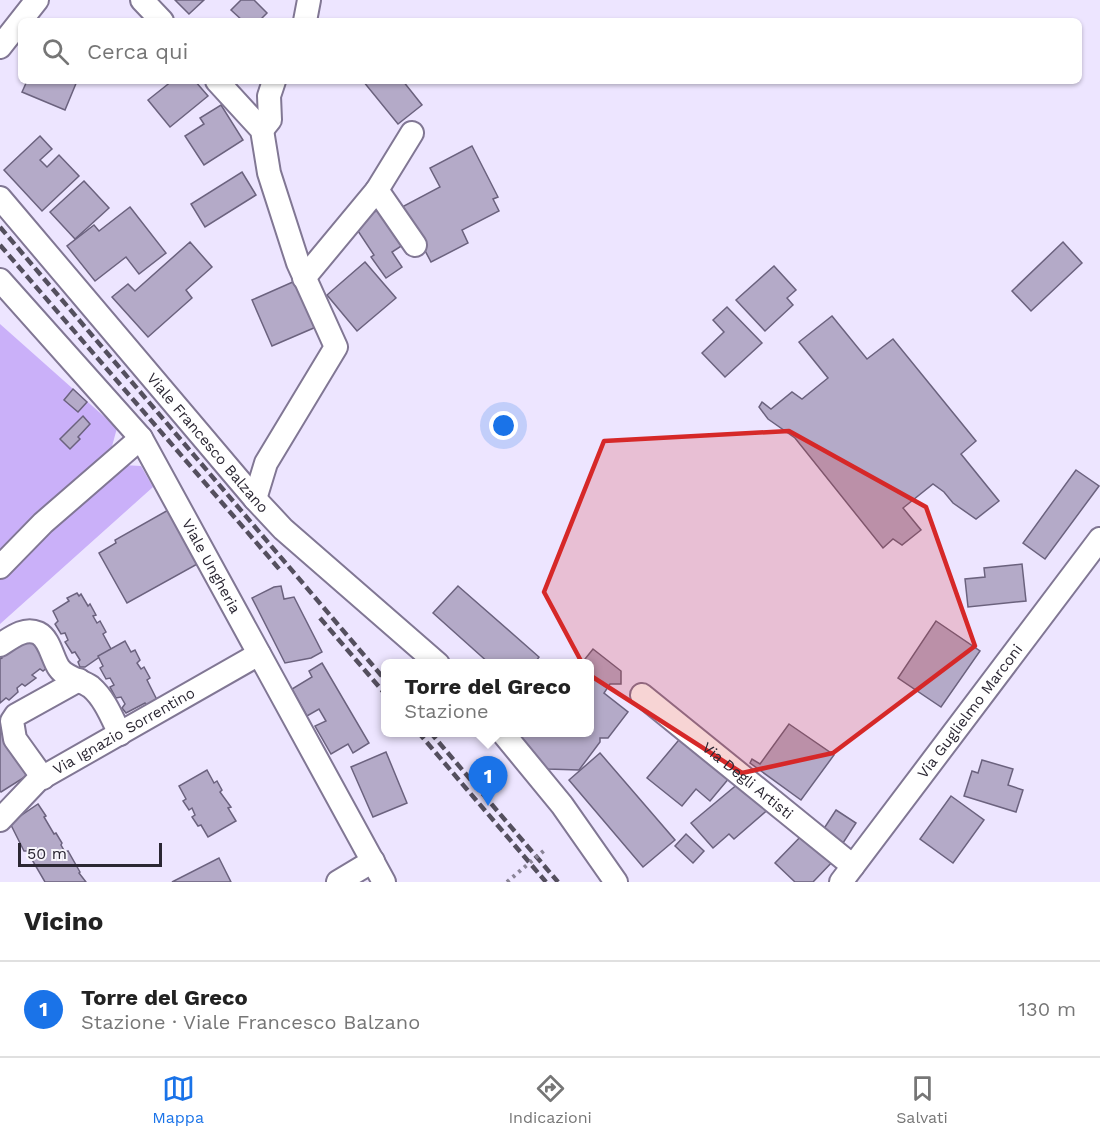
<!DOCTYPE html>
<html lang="it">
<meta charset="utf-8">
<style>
:root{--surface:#fff;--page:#f6f6f6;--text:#222;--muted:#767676;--line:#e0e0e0;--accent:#1a73e8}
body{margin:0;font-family:"Work Sans",sans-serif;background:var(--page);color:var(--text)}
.scale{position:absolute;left:18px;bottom:15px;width:144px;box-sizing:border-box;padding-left:6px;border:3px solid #2b2733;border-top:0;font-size:16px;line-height:21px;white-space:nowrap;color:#2b2733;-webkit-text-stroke:4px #f8f6fc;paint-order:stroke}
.you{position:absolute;left:504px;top:426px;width:21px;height:21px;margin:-15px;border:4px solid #fff;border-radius:50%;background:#1a73e8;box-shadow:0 0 0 9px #1a73e833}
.badge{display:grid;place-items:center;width:39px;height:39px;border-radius:50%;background:var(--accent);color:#fff;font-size:20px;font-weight:700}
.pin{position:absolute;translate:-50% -50px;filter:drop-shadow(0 2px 3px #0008)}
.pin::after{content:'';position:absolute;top:32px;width:21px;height:18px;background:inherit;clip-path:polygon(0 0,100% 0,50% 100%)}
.popup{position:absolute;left:381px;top:659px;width:213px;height:78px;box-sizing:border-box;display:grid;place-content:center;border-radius:9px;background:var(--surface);filter:drop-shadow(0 2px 4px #0005);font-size:20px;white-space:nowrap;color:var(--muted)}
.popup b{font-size:22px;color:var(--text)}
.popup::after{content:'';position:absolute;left:50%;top:100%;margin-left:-12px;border:12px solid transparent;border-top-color:var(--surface)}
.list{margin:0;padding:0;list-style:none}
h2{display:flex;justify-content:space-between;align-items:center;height:78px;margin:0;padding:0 24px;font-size:26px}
h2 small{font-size:20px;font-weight:400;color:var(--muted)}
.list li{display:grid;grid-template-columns:39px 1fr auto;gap:18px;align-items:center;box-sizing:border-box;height:96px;padding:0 24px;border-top:2px solid var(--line)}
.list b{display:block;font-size:22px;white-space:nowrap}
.list p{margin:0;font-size:20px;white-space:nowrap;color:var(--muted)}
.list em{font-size:20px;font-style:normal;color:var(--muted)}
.icon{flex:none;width:33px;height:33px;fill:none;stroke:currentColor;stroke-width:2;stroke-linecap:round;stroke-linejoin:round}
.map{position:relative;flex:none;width:1100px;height:882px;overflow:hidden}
.search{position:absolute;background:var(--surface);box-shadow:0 2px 4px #0004;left:18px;right:18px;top:18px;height:66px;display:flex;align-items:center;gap:15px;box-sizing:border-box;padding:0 21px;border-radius:9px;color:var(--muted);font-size:22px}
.sheet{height:174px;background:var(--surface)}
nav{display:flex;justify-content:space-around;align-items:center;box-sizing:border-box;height:84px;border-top:2px solid var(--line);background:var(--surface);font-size:16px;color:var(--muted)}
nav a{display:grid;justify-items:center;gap:3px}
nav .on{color:var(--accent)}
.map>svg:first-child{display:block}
.green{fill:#cab0f9}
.building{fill:#b4aac8;stroke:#6b627e;stroke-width:1.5}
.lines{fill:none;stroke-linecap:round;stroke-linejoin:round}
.minor-casing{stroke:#817794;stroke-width:26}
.minor{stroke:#fff;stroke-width:22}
.rail{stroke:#544f5e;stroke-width:4.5;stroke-dasharray:9 4.5;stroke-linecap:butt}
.path-bridge{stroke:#8a8497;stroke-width:4;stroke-dasharray:3 4.5;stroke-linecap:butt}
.marked{fill:#d62828;fill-opacity:0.2;stroke:#d62828;stroke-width:4.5;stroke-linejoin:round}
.labels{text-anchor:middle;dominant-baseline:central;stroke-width:5;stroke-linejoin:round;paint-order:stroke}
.street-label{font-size:15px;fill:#2b2733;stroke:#f8f6fc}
</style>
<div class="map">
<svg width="1100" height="882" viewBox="0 0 1100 882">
<rect width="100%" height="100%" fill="#ede5ff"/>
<path class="green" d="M0,324L117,428L111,450L123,465L141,466L153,487L0,624Z"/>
<g class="building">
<path d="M175,0H204L189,14Z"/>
<path d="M241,0H254L267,13L259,21H243L231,10Z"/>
<path d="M27,81H77L65,110L22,92Z"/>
<path d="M172,81H195L208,96L170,127L148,100Z"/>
<path d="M363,81H403L422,105L398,124Z"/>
<path d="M221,105L243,140L204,165L185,136L204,124L200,118Z"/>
<path d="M40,136L52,149L40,160L47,167L59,155L79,176L42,211L4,170Z"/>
<path d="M472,146L498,197L493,199L499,211L462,230L468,243L431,262L402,207L440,187L430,168Z"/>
<path d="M242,172L256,195L205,227L191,204Z"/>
<path d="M84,181L109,208L75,239L50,212Z"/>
<path d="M130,207L166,253L139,274L126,257L95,281L67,246L94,225L99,231Z"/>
<path d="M382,207L406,243L392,252L402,267L386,278L371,257L374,255L354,225Z"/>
<path d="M190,242L212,267L186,290L192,298L148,337L112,297L128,284L135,291Z"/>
<path d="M1063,242L1082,263L1031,311L1012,291Z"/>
<path d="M365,262L396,298L357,331L327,295Z"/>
<path d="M774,266L796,290L787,298L793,305L765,331L736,300Z"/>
<path d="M295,281L316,327L272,346L252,300Z"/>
<path d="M727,307L762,343L725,377L702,353L724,332L713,320Z"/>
<path d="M832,316L867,359L893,339L976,441L961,454L999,501L976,519L953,503L944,492L933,484L903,508L921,530L902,545L893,539L883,548L795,438L768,419L759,407L762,402L771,409L792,392L802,399L828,378L799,342Z"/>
<path d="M73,389L87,402L78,412L64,400Z"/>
<path d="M83,416L90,424L78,437L80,439L70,449L60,439Z"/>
<path d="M1076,470L1099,486L1045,559L1023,543Z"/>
<path d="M170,509L201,562L127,603L99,553L116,543L115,540Z"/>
<path d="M1022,564L1026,601L968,607L965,579L985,577L984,568Z"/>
<path d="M281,586L284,599L294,597L322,652L311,658L285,663L252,598L274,587Z"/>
<path d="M458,586L539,657L534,664H490L433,613Z"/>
<path d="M77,593L79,596L81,594L88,606L90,604L96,615L93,616L97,623L100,621L106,632L103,634L111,649L85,667H80L78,662L80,660L75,652L72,653L65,642L68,640L65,633L61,634L55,624L58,621L53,611L69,601L67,598Z"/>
<path d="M936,621L980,651L941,707L898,678Z"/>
<path d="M26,638L38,646L36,647L47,662L48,667L43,671L40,669L32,675L36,678L25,686L22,684L17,688L18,692L9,700L6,698L0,703V659L2,658L0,655Z"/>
<path d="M125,641L131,652L135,650L140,660L137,663L141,669L144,667L150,678L147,680L157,700L147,706L145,703L126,713L122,708L125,704L121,697L116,698L110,687L114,685L110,678L106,679L100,668L103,666L98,656Z"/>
<path d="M593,649L621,671V684H610L604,693L628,712L608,738H600V742L579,770L547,769L503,735L506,732H590V664H581Z"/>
<path d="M322,663L369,743L353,753L348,744L331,754L315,726L326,721L319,709L307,716L292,689L312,677L309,671Z"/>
<path d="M789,724L834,755L801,800L750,763L752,759L760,764Z"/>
<path d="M0,727L28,775L1,792L0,791Z"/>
<path d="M688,729L735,771L710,801L696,789L682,806L647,778Z"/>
<path d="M386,752L407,803L373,817L351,767Z"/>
<path d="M600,753L675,840L643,867L569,780Z"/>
<path d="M982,760L1013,769L1008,785L1023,790L1016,812L964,796L972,771L978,773Z"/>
<path d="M207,770L214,783L217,781L222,790L220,792L231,807L228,808L236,821L208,837L201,825L198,826L192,817L195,815L192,808L189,810L183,801L186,799L179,786Z"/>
<path d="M745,778L771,807L734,839L729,834L713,848L691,823Z"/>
<path d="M951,796L984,820L953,863L920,839Z"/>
<path d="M38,804L46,816L44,817L54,834L56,833L62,843L61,845L65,852L68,851L80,872L79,873L86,882H45L27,851H24L10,823Z"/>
<path d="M836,810L856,823L843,843L823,830Z"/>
<path d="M805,832L835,859L813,882H795L775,863Z"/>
<path d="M686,834L704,851L693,863L675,846Z"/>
<path d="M219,858L231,882H172Z"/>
</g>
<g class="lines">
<defs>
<g id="minor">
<path d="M142,0L162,21"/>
<path d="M305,21L309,0"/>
<path d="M0,47L37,0"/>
<path d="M217,81L262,130L269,173L298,263L336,347L266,463L255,499"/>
<path d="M262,130L270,120L269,96L274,81"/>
<path d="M377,190L415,245"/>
<path id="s1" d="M0,198L255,499L283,529L438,664"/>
<path d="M304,278L377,190L412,133"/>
<path id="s2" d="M0,280L141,438L384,882"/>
<path d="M0,567L43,523L141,438"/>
<path d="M0,645C11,638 24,627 38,633C50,639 52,658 59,668C66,678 81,680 91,687C105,699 112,718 120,734"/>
<path id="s3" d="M642,695L853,866"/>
<path d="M502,732L562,805L616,882"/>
<path d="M43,778L15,739L12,721L16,715L79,680"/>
<path id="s4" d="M0,820L38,780L259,654"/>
<path d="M338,882L373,861"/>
<path id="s5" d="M841,882L1100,539"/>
</g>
</defs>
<use href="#minor" class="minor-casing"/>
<use href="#minor" class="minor"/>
<g class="rail">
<path d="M0,227L386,681"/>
<path d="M0,245L280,570"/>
<path d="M320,618L386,695"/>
<path d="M418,732L546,882"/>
<path d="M430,732L558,882"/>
</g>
<path class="path-bridge" d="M507,882L547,848"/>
</g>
<path class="marked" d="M789,431L926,507L975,646L833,753L742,773L588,674L544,592L604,441Z"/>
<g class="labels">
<g class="street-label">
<text stroke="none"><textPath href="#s1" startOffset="321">Viale Francesco Balzano</textPath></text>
<text stroke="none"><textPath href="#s2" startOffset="358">Viale Ungheria</textPath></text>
<text stroke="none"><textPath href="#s5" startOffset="214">Via Guglielmo Marconi</textPath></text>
<text stroke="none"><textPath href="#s4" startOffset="154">Via Ignazio Sorrentino</textPath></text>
<text stroke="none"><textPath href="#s3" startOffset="136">Via Degli Artisti</textPath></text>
</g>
</g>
</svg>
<div class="scale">50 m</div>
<div class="you"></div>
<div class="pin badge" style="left:488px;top:806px">1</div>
<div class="popup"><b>Torre del Greco</b>Stazione</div>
<div class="search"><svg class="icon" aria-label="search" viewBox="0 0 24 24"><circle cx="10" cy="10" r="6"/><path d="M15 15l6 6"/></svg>Cerca qui</div>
</div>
<section class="sheet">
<h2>Vicino<small></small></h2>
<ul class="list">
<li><span class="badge">1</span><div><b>Torre del Greco</b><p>Stazione · Viale Francesco Balzano</p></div><em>130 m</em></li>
</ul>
</section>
<nav>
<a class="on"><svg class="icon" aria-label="map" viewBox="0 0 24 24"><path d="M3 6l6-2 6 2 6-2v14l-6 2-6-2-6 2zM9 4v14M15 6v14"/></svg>Mappa</a>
<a><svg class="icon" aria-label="directions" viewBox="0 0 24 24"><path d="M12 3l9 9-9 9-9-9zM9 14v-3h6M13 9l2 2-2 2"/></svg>Indicazioni</a>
<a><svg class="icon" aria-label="saved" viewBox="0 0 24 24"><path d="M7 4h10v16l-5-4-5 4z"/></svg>Salvati</a>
</nav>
